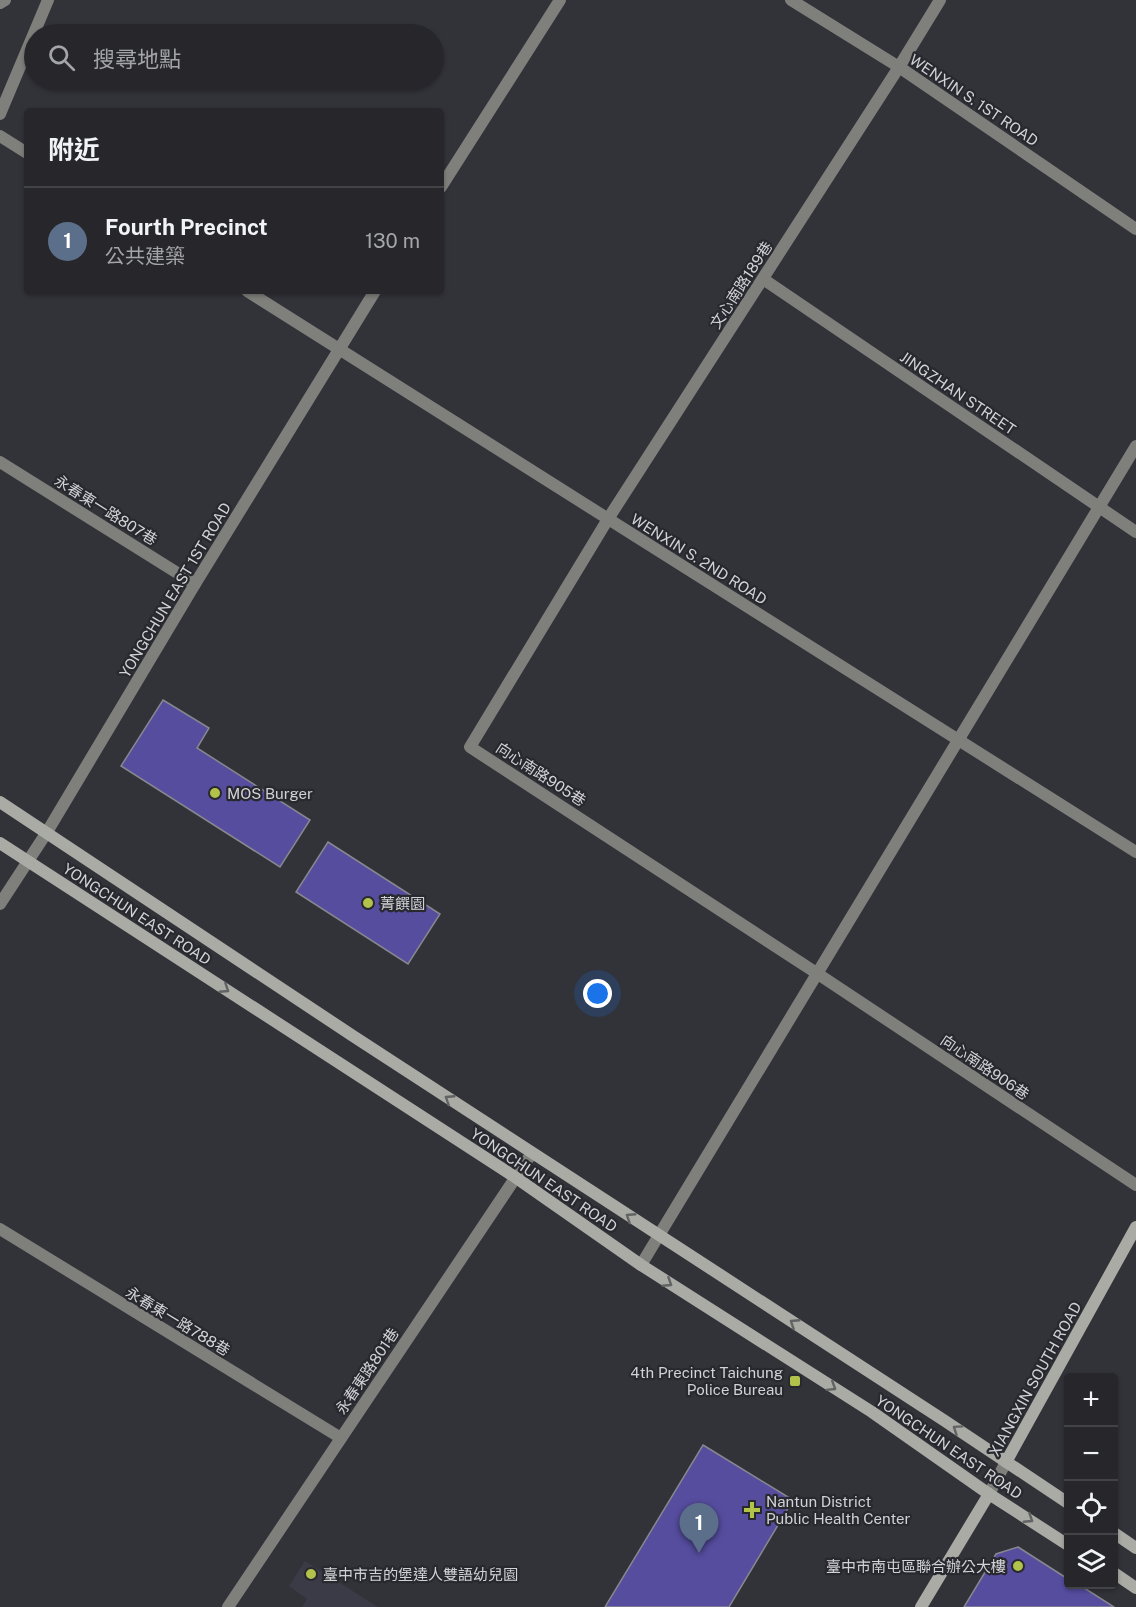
<!DOCTYPE html>
<html lang="zh-TW">
<meta charset="utf-8">
<style>
:root{--surface:#26262b;--page:#323237;--text:#f1f3f6;--muted:#a4a5a9;--line:#424347;--accent:#8c9099}
body{margin:0;font-family:"Public Sans","Noto Sans TC",sans-serif;background:var(--page);color:var(--text)}
.controls{position:absolute;right:18px;bottom:18px;display:grid;overflow:hidden;border-radius:6px;box-shadow:0 2px 4px #0004}
.controls button{width:54px;height:54px;display:grid;place-items:center;padding:0;border:0;border-bottom:2px solid var(--line);background:var(--surface);color:var(--text);font:30px sans-serif}
.you{position:absolute;left:598px;top:994px;width:21px;height:21px;margin:-15px;border:4px solid #fff;border-radius:50%;background:#1a73e8;box-shadow:0 0 0 9px #1a73e833}
.badge{display:grid;place-items:center;width:39px;height:39px;border-radius:50%;background:var(--accent);color:#fff;font-size:20px;font-weight:700}
.pin{position:absolute;translate:-50% -50px;filter:drop-shadow(0 2px 3px #0008)}
.pin::after{content:'';position:absolute;top:32px;width:21px;height:18px;background:inherit;clip-path:polygon(0 0,100% 0,50% 100%)}
.list{margin:0;padding:0;list-style:none}
h2{display:flex;justify-content:space-between;align-items:center;height:78px;margin:0;padding:0 24px;font-size:26px}
h2 small{font-size:20px;font-weight:400;color:var(--muted)}
.list li{display:grid;grid-template-columns:39px 1fr auto;gap:18px;align-items:center;box-sizing:border-box;height:108px;padding:0 24px;border-top:2px solid var(--line)}
.list b{display:block;font-size:22px;white-space:nowrap}
.list p{margin:0;font-size:20px;white-space:nowrap;color:var(--muted)}
.list em{font-size:20px;font-style:normal;color:var(--muted)}
.icon{flex:none;width:33px;height:33px;fill:none;stroke:currentColor;stroke-width:2;stroke-linecap:round;stroke-linejoin:round}
.map{position:relative;flex:none;width:1136px;height:1607px;overflow:hidden}
.search{position:absolute;background:var(--surface);box-shadow:0 2px 4px #0004;left:24px;top:24px;width:420px;height:66px;display:flex;align-items:center;gap:15px;box-sizing:border-box;padding:0 21px;border-radius:33px;color:var(--muted);font-size:22px}
.panel{position:absolute;background:var(--surface);box-shadow:0 2px 4px #0004;left:24px;top:108px;width:420px;height:186px;border-radius:6px}
.map>svg:first-child{display:block}
.built{fill:#3b3b47}
.building{fill:#564d9f;stroke:#87878f;stroke-width:1.5}
.lines{fill:none;stroke-linecap:round;stroke-linejoin:round}
.street{stroke:#7f807c;stroke-width:12}
.secondary{stroke:#aaaba5;stroke-width:12}
.oneway{stroke:#626364}
.poi-dot{fill:#b3c24b;stroke:#28282f;stroke-width:2}
.labels{text-anchor:middle;dominant-baseline:central;stroke-width:4.5;stroke-linejoin:round;paint-order:stroke}
.street-label{font-size:15px;fill:#d2d2d6;stroke:#28282f}
.poi-label{font-size:15px;fill:#d2d2d6;stroke:#28282f;text-anchor:start}
</style>
<div class="map">
<svg width="1136" height="1607" viewBox="0 0 1136 1607">
<rect width="100%" height="100%" fill="#323239"/>
<path class="built" d="M305,1561L378,1607H302L307,1599L289,1586Z"/>
<g class="building">
<path d="M163,700L209,728L197,748L310,820L280,867L121,766Z"/>
<path d="M328,842L440,914L408,964L296,892Z"/>
<path d="M703,1445L793,1500L729,1607H605Z"/>
<path d="M1018,1547L1068,1579V1584H1078L1114,1607H964L996,1554Z"/>
</g>
<g class="lines">
<g class="street">
<path d="M791,0L899,67L1136,229"/>
<path d="M940,0L899,67L608,519L470,747L818,974L1136,1185"/>
<path d="M0,3L5,0"/>
<path d="M0,114L48,0"/>
<path d="M0,136L27,153"/>
<path d="M441,187L560,0"/>
<path d="M763,279L1136,532"/>
<path d="M247,291L1136,852"/>
<path d="M0,462L195,584"/>
<path d="M0,904L47,832L195,584L375,291"/>
<path d="M0,1229L341,1438"/>
<path d="M641,1265L1136,446"/>
<path d="M989,1494L1006,1462"/>
<path d="M228,1607L532,1153"/>
</g>
<g class="secondary">
<path d="M0,802L353,1036L945,1421L1068,1503"/>
<path d="M0,843L515,1177L641,1265L872,1412L989,1494L1068,1545"/>
<path d="M1006,1462L1136,1227"/>
<path d="M1114,1533L1136,1548"/>
<path d="M1114,1573L1136,1588"/>
<path d="M921,1607L989,1494"/>
</g>
</g>
<defs><path id="oneway-chevron" d="M-2-3.5L2.5 0L-2 3.5" fill="none" stroke-width="1.6" stroke-linecap="round" stroke-linejoin="round" transform="scale(1.5)"/></defs>
<g class="oneway">
<use href="#oneway-chevron" transform="translate(225 989) rotate(33)"/>
<use href="#oneway-chevron" transform="translate(449 1099) rotate(-147)"/>
<use href="#oneway-chevron" transform="translate(630 1217) rotate(-147)"/>
<use href="#oneway-chevron" transform="translate(668 1283) rotate(33)"/>
<use href="#oneway-chevron" transform="translate(794 1323) rotate(-147)"/>
<use href="#oneway-chevron" transform="translate(832 1387) rotate(32)"/>
<use href="#oneway-chevron" transform="translate(957 1429) rotate(-146)"/>
<use href="#oneway-chevron" transform="translate(1029 1519) rotate(33)"/>
</g>
<g class="poi-dot">
<circle cx="215" cy="793" r="6"/>
<circle cx="368" cy="903" r="6"/>
<rect x="789" y="1375" width="12" height="12" rx="3"/>
<path d="M749 1501h6v6h6v6h-6v6h-6v-6h-6v-6h6z"/>
<circle cx="1018" cy="1566" r="6"/>
<circle cx="311" cy="1574" r="6"/>
</g>
<g class="labels">
<g class="street-label">
<text transform="translate(974 100) rotate(34)">WENXIN S. 1ST ROAD</text>
<text transform="translate(741 285) rotate(-57)">文心南路189巷</text>
<text transform="translate(958 393) rotate(34)">JINGZHAN STREET</text>
<text transform="translate(106 510) rotate(32)">永春東一路807巷</text>
<text transform="translate(699 559) rotate(32)">WENXIN S. 2ND ROAD</text>
<text transform="translate(175 590) rotate(-59)">YONGCHUN EAST 1ST ROAD</text>
<text transform="translate(541 774) rotate(33)">向心南路905巷</text>
<text transform="translate(137 914) rotate(33)">YONGCHUN EAST ROAD</text>
<text transform="translate(985 1067) rotate(34)">向心南路906巷</text>
<text transform="translate(544 1180) rotate(34)">YONGCHUN EAST ROAD</text>
<text transform="translate(178 1321) rotate(31)">永春東一路788巷</text>
<text transform="translate(367 1371) rotate(-56)">永春東路801巷</text>
<text transform="translate(1035 1379) rotate(-61)">XIANGXIN SOUTH ROAD</text>
<text transform="translate(949 1447) rotate(34)">YONGCHUN EAST ROAD</text>
</g>
<g class="poi-label">
<text x="227" y="793">MOS Burger</text>
<text x="380" y="903">菁饌園</text>
<text x="783" y="1372" text-anchor="end">4th Precinct Taichung<tspan x="783" dy="17">Police Bureau</tspan></text>
<text x="766" y="1501">Nantun District<tspan x="766" dy="17">Public Health Center</tspan></text>
<text x="1006" y="1566" text-anchor="end">臺中市南屯區聯合辦公大樓</text>
<text x="323" y="1574">臺中市吉的堡達人雙語幼兒園</text>
</g>
</g>
</svg>
<div class="controls">
<button>+</button>
<button>−</button>
<button><svg class="icon" aria-label="locate" viewBox="0 0 24 24"><circle cx="12" cy="12" r="6"/><path d="M12 2v4M12 18v4M2 12h4M18 12h4"/></svg></button>
<button><svg class="icon" aria-label="layers" viewBox="0 0 24 24"><path d="M12 4l9 5-9 5-9-5zM3 14l9 5 9-5"/></svg></button>
</div>
<div class="you"></div>
<div class="pin badge" style="left:699px;top:1553px;background:#5c6f8a">1</div>
<div class="search"><svg class="icon" aria-label="search" viewBox="0 0 24 24"><circle cx="10" cy="10" r="6"/><path d="M15 15l6 6"/></svg>搜尋地點</div>
<section class="panel">
<h2>附近<small></small></h2>
<ul class="list">
<li><span class="badge" style="background:#5c6f8a">1</span><div><b>Fourth Precinct</b><p>公共建築</p></div><em>130 m</em></li>
</ul>
</section>
</div>
